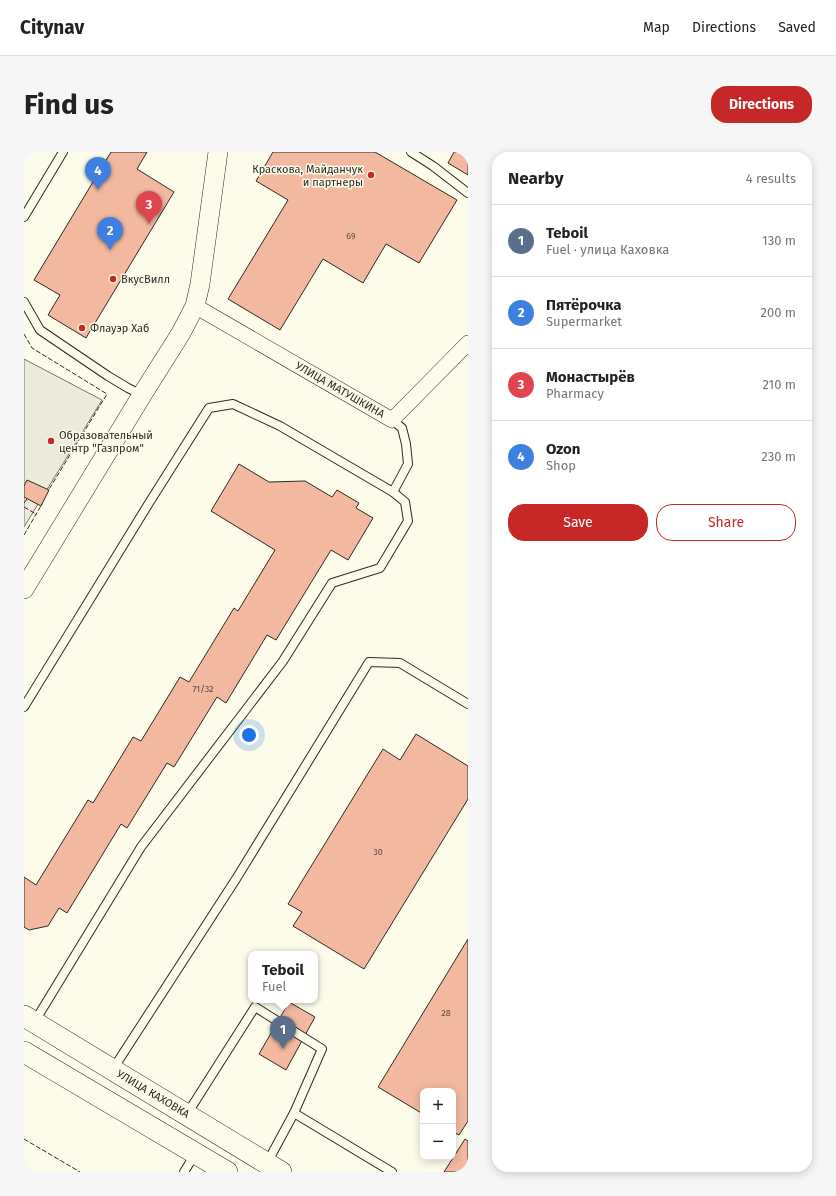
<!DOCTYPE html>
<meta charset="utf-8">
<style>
:root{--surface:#fff;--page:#f6f6f6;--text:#222;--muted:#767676;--line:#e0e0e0;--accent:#c62828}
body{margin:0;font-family:"Fira Sans",sans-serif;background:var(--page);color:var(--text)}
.controls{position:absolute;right:12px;bottom:12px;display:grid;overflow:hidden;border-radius:8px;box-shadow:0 2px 10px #0003}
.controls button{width:36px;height:36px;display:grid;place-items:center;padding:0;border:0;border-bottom:1px solid var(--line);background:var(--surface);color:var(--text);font:20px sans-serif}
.you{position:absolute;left:225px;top:583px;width:14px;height:14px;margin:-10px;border:3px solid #fff;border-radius:50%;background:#1a73e8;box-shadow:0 0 0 6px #1a73e833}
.badge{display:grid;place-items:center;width:26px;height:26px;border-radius:50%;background:var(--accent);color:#fff;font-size:13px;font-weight:700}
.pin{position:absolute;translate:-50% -33px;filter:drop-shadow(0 1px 2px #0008)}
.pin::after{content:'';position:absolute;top:21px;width:14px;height:12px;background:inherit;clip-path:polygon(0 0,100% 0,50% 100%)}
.popup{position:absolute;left:224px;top:799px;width:70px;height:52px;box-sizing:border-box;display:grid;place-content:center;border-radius:8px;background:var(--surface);filter:drop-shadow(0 1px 3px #0005);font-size:13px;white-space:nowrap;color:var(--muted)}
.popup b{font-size:15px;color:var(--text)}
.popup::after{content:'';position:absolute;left:50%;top:100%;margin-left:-8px;border:8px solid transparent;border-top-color:var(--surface)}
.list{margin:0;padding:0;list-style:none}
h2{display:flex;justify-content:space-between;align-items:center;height:52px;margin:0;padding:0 16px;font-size:17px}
h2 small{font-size:13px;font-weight:400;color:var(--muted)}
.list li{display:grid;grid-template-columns:26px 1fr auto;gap:12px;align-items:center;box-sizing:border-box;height:72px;padding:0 16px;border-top:1px solid var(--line)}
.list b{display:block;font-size:15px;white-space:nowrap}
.list p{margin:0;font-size:13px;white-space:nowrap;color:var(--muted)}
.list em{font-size:13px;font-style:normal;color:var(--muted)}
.actions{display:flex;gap:8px;padding:12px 16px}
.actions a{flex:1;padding:9px 0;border:1px solid var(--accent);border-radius:16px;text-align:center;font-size:14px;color:var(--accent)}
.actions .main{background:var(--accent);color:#fff}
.map{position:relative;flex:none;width:444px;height:1020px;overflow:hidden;border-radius:16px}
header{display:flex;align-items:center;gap:24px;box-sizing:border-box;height:56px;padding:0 20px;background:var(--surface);border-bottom:1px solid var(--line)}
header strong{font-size:19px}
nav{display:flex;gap:22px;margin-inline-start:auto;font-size:14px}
.intro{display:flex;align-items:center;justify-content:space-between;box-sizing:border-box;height:96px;padding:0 24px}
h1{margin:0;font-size:28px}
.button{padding:10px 18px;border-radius:16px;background:var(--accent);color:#fff;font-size:14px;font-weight:700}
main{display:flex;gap:24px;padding:0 24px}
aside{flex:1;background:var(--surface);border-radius:16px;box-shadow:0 2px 10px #0003}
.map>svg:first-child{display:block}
.green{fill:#ecebdb;stroke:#74746e}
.building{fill:#f2b8a0;stroke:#2b2b2b}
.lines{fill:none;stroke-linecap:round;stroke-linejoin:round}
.service-casing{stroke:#2b2b2b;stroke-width:10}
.minor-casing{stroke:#2b2b2b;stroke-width:16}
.tertiary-casing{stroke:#2b2b2b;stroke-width:20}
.secondary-casing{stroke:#2b2b2b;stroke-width:22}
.service{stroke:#fdfbea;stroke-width:8}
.minor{stroke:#fdfbea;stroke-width:15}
.tertiary{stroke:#fdfbea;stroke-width:19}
.secondary{stroke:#fdfbea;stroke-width:21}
.fence{stroke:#2b2b2b;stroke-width:1;stroke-dasharray:5 2;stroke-linecap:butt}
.poi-dot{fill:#c62828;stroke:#fdfbea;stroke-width:1.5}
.labels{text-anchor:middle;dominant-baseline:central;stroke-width:3;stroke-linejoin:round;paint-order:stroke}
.number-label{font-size:9px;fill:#5d4e48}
.poi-label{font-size:11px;fill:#2b2b2b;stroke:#fdfbea;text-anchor:start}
.street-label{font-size:11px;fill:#2b2b2b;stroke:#fdfbea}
</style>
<header>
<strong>Citynav</strong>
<nav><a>Map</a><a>Directions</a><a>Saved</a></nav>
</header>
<div class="intro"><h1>Find us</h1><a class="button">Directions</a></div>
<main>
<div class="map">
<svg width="444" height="1020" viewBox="0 0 444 1020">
<rect width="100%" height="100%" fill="#fdfbea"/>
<path class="green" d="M0,207L78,248L0,375Z"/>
<g class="building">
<path d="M87,0H123L113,17L150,40L62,186L24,163L36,143L10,128Z"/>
<path d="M249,0H351L433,48L395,111L362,92L339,131L299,107L256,178L204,147L264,48L232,29Z"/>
<path d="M430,0H444V23L424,11Z"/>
<path d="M215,312L245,330L281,329L308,345L313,338L335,351L332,356L349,366L324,408L307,398L252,488L243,483L202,551L193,545L150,615L143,611L103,676L97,672L43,761L35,756L24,774L5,778L0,775V725L12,733L64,648L69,651L109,585L117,589L156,525L165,530L210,456L214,459L251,398L187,359Z"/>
<path d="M3,328L25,338L17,354L0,345V334Z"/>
<path d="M392,582L444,614V647L340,817L269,774L278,760L264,752L359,597L376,608Z"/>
<path d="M444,787V969L435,983L429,980V939H399V962L354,935Z"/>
<path d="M265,850L291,865L262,918L235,902Z"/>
<path d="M441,987L444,989V1020H420Z"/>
</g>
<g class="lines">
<defs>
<g id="service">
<path d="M387,0L409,14L444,41"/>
<path d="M0,65L39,0"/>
<path d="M0,150L16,178L84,224L104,236L118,243"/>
<path d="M0,555L125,351L185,256L209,252L256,274L369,340L384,312L382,292L378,276L368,268"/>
<path d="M11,869L117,695L259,509L308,431L356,416L384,369L381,350L369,340"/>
<path d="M89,917L212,727L345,510L376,511L444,552"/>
<path d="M270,961L368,1020"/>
<path d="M163,962L177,940L231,855L298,897L270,961L243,1011"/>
<path d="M160,1020L171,1002"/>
</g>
<path id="minor" d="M171,154L368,268L444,191"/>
<path id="tertiary" d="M0,437L118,243L157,181L171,154L176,132L194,0"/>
<g id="secondary">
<path d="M0,864L257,1020"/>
<path d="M0,900L203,1020"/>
</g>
</defs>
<use href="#service" class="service-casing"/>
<use href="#minor" class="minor-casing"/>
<use href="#tertiary" class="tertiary-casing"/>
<use href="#secondary" class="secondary-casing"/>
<use href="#service" class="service"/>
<use href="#minor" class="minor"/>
<use href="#tertiary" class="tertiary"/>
<use href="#secondary" class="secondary"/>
<g class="fence">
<path d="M0,182L8,196L83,242L24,339"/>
<path d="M0,351L3,347"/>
<path d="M0,355L12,362V363"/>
<path d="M0,383L18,352"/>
<path d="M0,987L56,1020"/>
</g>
</g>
<g class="poi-dot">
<circle cx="347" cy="23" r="4"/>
<circle cx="89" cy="127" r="4"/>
<circle cx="58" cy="176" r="4"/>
<circle cx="27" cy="289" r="4"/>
</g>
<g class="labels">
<g class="number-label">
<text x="327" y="84">69</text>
<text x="179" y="537">71/32</text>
<text x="354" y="700">30</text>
<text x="422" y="861">28</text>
</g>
<g class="poi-label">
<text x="339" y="17" text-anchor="end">Краскова, Майданчук<tspan x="339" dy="13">и партнеры</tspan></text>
<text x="97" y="127">ВкусВилл</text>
<text x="66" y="176">Флауэр Хаб</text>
<text x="35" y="283">Образовательный<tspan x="35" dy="13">центр "Газпром"</tspan></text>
</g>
<g class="street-label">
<text transform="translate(316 238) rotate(30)">УЛИЦА МАТУШКИНА</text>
<text transform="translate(129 942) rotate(31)">УЛИЦА КАХОВКА</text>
</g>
</g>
</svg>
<div class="controls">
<button>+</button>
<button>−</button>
</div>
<div class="you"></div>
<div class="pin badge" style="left:259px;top:897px;background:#5c6f8a">1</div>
<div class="popup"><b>Teboil</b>Fuel</div>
<div class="pin badge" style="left:86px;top:98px;background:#3f7fe0">2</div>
<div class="pin badge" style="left:125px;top:72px;background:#e0444e">3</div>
<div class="pin badge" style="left:74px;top:38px;background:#3f7fe0">4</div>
</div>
<aside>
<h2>Nearby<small>4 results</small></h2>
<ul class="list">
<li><span class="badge" style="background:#5c6f8a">1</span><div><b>Teboil</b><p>Fuel · улица Каховка</p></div><em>130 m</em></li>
<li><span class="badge" style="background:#3f7fe0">2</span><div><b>Пятёрочка</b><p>Supermarket</p></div><em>200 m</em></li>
<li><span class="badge" style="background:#e0444e">3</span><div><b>Монастырёв</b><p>Pharmacy</p></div><em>210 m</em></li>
<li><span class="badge" style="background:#3f7fe0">4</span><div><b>Ozon</b><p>Shop</p></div><em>230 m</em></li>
</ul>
<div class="actions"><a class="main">Save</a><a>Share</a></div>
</aside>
</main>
